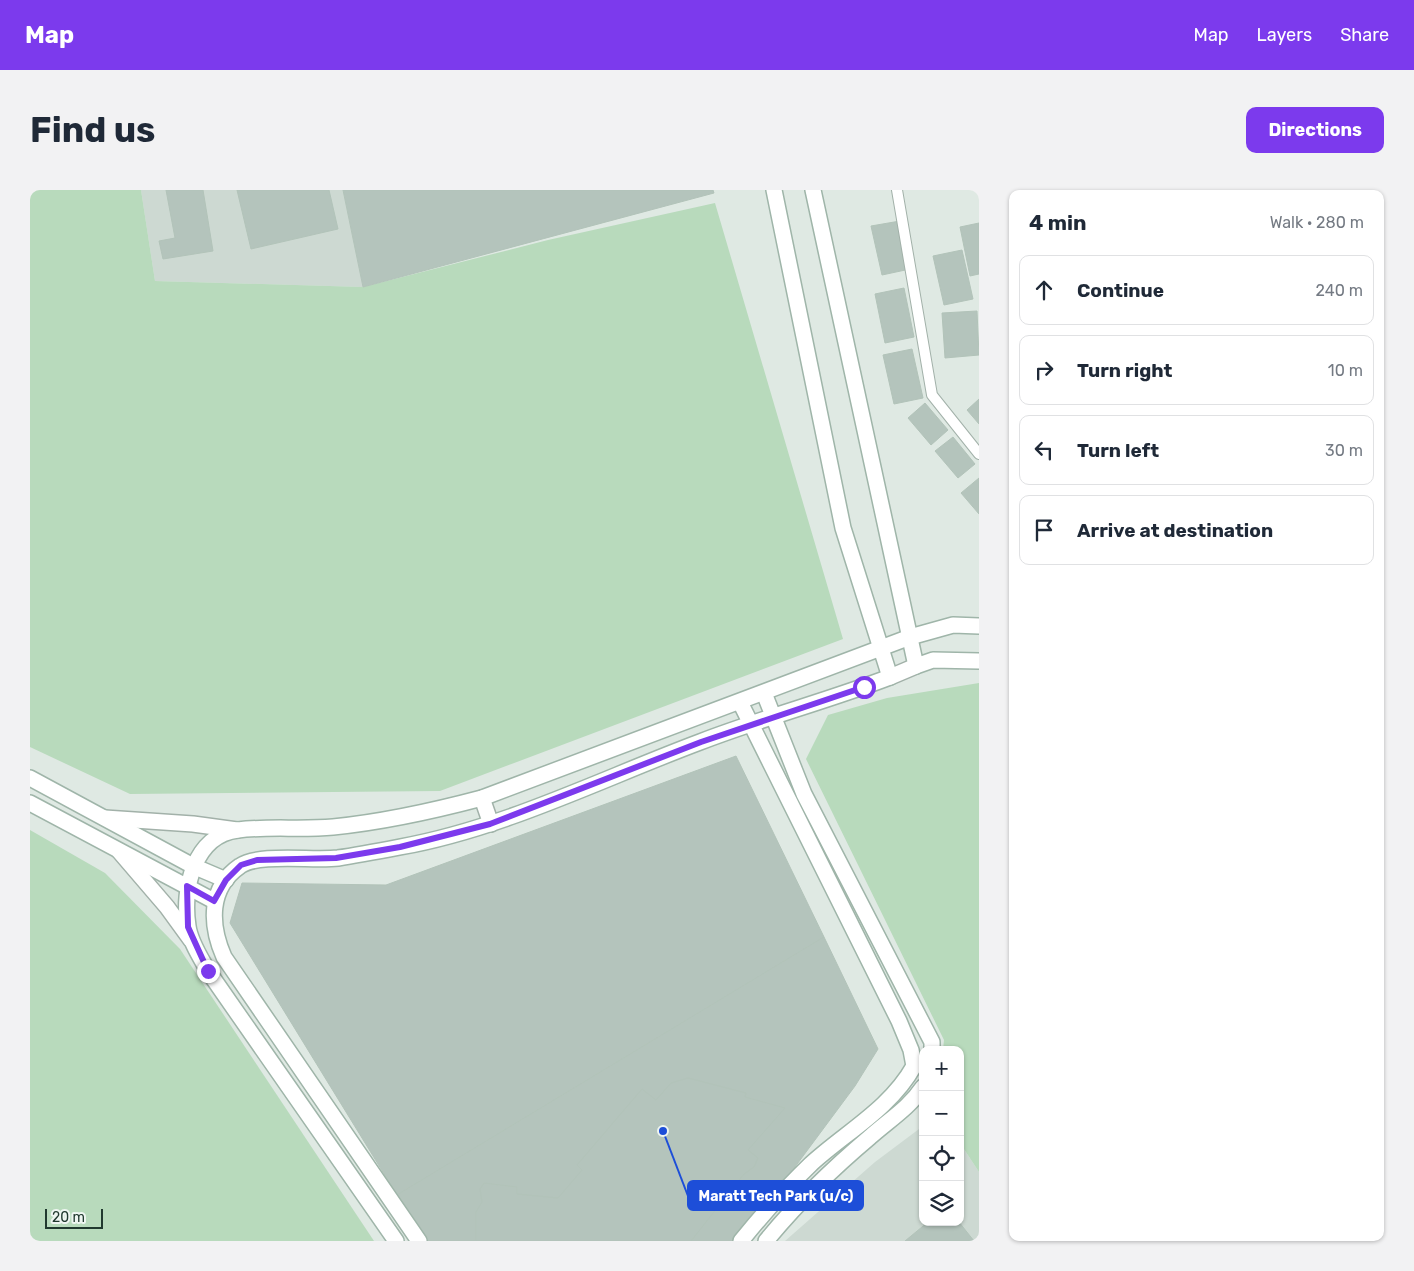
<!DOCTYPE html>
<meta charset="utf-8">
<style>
:root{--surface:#fff;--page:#f2f2f3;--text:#1f2937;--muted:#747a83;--line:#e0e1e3;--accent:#7c3aed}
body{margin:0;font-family:Rubik,sans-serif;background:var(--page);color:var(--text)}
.controls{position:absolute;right:15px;bottom:15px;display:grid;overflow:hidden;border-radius:10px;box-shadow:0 1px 4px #0004}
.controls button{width:45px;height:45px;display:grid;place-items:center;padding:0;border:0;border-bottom:1px solid var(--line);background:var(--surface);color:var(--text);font:25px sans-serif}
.scale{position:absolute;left:15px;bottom:12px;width:58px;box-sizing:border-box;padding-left:5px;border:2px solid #21392f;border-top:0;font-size:14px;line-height:18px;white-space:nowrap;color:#21392f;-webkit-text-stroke:4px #eff6f2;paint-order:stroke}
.stop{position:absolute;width:15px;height:15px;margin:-11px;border:4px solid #7c3aed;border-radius:50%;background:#fff}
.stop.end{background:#7c3aed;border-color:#fff;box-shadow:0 1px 5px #0008}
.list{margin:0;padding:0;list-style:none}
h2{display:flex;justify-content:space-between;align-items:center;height:65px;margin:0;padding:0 20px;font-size:21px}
h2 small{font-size:16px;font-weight:400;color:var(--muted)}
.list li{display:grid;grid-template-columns:32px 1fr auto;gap:15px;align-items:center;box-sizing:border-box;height:70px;margin:0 10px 10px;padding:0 10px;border:1px solid var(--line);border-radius:10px}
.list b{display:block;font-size:19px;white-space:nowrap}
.list em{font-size:16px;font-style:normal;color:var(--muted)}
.icon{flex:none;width:28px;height:28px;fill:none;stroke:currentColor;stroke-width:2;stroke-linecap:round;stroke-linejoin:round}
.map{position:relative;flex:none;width:949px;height:1051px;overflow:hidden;border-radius:10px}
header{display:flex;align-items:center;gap:30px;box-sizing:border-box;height:70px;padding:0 25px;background:var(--accent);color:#fff}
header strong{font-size:24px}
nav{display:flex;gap:28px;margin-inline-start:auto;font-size:18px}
.intro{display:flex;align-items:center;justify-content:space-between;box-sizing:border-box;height:120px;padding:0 30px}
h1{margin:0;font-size:35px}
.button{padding:12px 22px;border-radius:10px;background:var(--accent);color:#fff;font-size:18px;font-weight:700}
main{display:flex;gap:30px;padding:0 30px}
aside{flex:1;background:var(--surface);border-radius:10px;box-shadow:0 1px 4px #0004}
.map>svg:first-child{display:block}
.built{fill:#cdd9d2}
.green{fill:#b8dabc}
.building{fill:#b4c4bc;stroke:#b2c3b9}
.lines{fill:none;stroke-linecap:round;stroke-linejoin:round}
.lane-casing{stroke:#a2b1a9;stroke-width:12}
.street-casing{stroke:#a2b1a9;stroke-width:18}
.secondary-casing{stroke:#9fb5a9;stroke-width:18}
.lane{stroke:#fff;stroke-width:10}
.street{stroke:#fff;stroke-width:15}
.secondary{stroke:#fff;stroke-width:15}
.route{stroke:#7c3aed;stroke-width:6}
.leader{fill:none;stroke:#1d4ed8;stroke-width:2}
.callout-dot{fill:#1d4ed8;stroke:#eff6f2;stroke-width:2}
.callout{fill:#1d4ed8;stroke:#1d4ed8;stroke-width:2}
.callout-label{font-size:14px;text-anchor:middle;font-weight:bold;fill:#fff}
</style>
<header>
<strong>Map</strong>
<nav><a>Map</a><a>Layers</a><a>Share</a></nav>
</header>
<div class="intro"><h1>Find us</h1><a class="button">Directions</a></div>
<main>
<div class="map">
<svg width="949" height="1051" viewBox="0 0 949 1051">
<rect width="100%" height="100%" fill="#dfe9e3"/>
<g class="built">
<path d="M111,0H313L333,97L125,91Z"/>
<path d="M893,936V1032H930V953L949,982V1051H755L845,972Z"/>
</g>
<g class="green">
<path d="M0,0H111L125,91L333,97L518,50L685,13L813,449L410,601L100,604L0,557Z"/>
<path d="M949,493V982L930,953V860H913L914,850L776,569L798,525L857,508Z"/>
<path d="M0,640L75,683L150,759L344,1051H0Z"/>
</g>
<g class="building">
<path d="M136,0H173L183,61L133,69L129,51L145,48Z"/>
<path d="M207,0H299L308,39L221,59Z"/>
<path d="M313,0H683L684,3L333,97Z"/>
<path d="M870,31L880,79L852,85L841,36Z"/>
<path d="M949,33V84L940,86L930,37Z"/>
<path d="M932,60L943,109L914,115L903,66Z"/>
<path d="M874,98L884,147L855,153L845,104Z"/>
<path d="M947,121L949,165L915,168L912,123Z"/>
<path d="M882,159L893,208L864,214L853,165Z"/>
<path d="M949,209V234L937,220Z"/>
<path d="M895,213L918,240L901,255L878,228Z"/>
<path d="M923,247L945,274L928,288L905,261Z"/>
<path d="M949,288V324L931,303Z"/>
<path d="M706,566L794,747L367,1005L200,733L212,693L356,695Z"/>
<path d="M794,747L848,859L825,896L759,985L706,1051H396L367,1005Z"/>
<path d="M658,888L716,903L715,907L755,918L718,960L728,968L724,977L714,984L661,1051H446V1022L452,1012L450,999L454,993L487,997V1004L528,1008L552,980L547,975L612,899L626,910L641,893Z"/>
<path d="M898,1032H929L944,1051H875Z"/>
</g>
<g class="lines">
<defs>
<path id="lane" d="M867,0L902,205L949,264"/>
<g id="street">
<path d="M860,487L886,476"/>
<path d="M452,608L461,634"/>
<path d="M75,628L163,634L207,640"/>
<path d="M89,661L137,717L161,750"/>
</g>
<g id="secondary">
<path d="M783,0L886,476L903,470L949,471"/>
<path d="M734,503L774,604L902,852V860"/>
<path d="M710,512L869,831L881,860L884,876C860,919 816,942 781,974C757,997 732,1025 711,1051"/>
<path d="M0,588L163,676L196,690"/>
<path d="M0,613L184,711"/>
<path d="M366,1051L178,781C171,768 160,752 158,736C152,699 164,645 208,640C239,636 271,640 303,637C353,632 403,621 452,608L880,447L923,435L949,436"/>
<path d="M389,1051L194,767C180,735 178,698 210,676C228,663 284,671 308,668C328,665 349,661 370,657C475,638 571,589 670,552C732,528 797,511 860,487L813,338L744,0"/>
<path d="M736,1051C767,1013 802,979 840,947C859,930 879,918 893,897"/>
</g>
</defs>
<use href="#lane" class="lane-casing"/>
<use href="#street" class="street-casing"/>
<use href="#secondary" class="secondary-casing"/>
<use href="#lane" class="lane"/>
<use href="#street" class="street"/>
<use href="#secondary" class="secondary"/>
</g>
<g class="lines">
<path class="route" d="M178,781L158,737L157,696L184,711L196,690L211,675L227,670L306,668L370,657L460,634L671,552L834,497"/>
</g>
<path class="leader" d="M633 941L658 1006"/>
<circle class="callout-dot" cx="633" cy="941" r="5"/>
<rect class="callout" x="658" y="991" width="175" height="29" rx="5"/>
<g class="callout-label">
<text x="746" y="1011">Maratt Tech Park (u/c)</text>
</g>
</svg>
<div class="controls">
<button>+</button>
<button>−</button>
<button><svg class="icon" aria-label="locate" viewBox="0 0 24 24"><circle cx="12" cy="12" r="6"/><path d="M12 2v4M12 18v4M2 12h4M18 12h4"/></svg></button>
<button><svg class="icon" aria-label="layers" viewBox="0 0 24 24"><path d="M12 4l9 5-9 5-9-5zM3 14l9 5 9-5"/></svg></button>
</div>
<div class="scale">20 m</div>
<div class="stop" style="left:834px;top:497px"></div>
<div class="stop end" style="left:178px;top:781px"></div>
</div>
<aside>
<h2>4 min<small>Walk · 280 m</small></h2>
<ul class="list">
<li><svg class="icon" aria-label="ahead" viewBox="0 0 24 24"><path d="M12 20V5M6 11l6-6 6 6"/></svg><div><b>Continue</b></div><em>240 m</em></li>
<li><svg class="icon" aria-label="right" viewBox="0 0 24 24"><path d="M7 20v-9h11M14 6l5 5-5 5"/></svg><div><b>Turn right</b></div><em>10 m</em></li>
<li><svg class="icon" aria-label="left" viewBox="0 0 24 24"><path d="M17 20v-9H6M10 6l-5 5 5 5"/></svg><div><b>Turn left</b></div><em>30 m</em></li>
<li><svg class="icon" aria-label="arrive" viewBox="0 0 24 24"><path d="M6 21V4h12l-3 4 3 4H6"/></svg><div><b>Arrive at destination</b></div></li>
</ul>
</aside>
</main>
